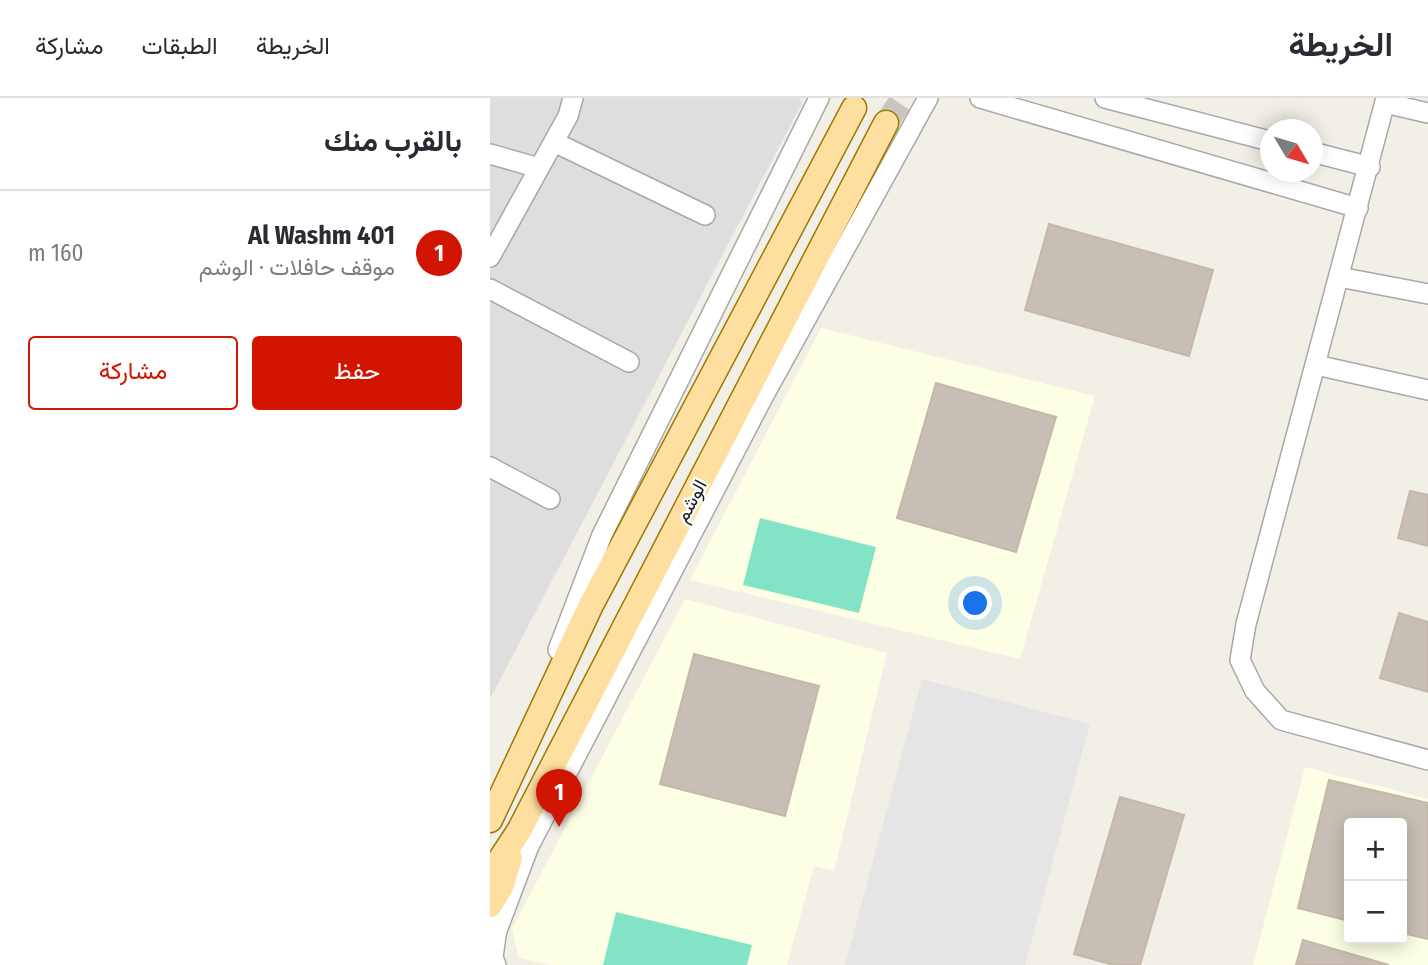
<!DOCTYPE html>
<html lang="ar">
<meta charset="utf-8">
<style>
:root{--surface:#fff;--page:#f7f7f7;--text:#2b2b33;--muted:#7c7c81;--line:#e1e1e2;--accent:#d21500}
body{margin:0;font-family:"Fira Sans Condensed",Vazirmatn,sans-serif;background:var(--page);color:var(--text);direction:rtl}
.controls{position:absolute;right:21px;bottom:21px;display:grid;overflow:hidden;border-radius:7px;box-shadow:0 4px 18px #0003}
.controls button{width:63px;height:63px;display:grid;place-items:center;padding:0;border:0;border-bottom:2px solid var(--line);background:var(--surface);color:var(--text);font:35px sans-serif}
.compass{position:absolute;left:770px;top:21px;width:63px;height:63px;border-radius:50%;background:var(--surface);box-shadow:0 4px 18px #0003;rotate:128deg}
.you{position:absolute;left:486px;top:506px;width:24px;height:24px;margin:-18px;border:5px solid #fff;border-radius:50%;background:#1a73e8;box-shadow:0 0 0 10px #1a73e833}
.badge{display:grid;place-items:center;width:46px;height:46px;border-radius:50%;background:var(--accent);color:#fff;font-size:23px;font-weight:700}
.pin{position:absolute;translate:-50% -58px;filter:drop-shadow(0 2px 4px #0008)}
.pin::after{content:'';position:absolute;top:37px;width:24px;height:21px;background:inherit;clip-path:polygon(0 0,100% 0,50% 100%)}
.list{margin:0;padding:0;list-style:none}
h2{display:flex;justify-content:space-between;align-items:center;height:91px;margin:0;padding:0 28px;font-size:30px}
h2 small{font-size:23px;font-weight:400;color:var(--muted)}
.list li{display:grid;grid-template-columns:46px 1fr auto;gap:21px;align-items:center;box-sizing:border-box;height:126px;padding:0 28px;border-top:2px solid var(--line)}
.list b{display:block;font-size:26px;white-space:nowrap}
.list p{margin:0;font-size:23px;white-space:nowrap;color:var(--muted)}
.list em{font-size:23px;font-style:normal;color:var(--muted)}
.actions{display:flex;gap:14px;padding:21px 28px}
.actions a{flex:1;padding:16px 0;border:2px solid var(--accent);border-radius:7px;text-align:center;font-size:24px;color:var(--accent)}
.actions .main{background:var(--accent);color:#fff}
.map{position:relative;flex:none;width:938px;height:867px;overflow:hidden;direction:ltr}
header{display:flex;align-items:center;gap:42px;box-sizing:border-box;height:98px;padding:0 35px;background:var(--surface);border-bottom:2px solid var(--line)}
header strong{font-size:33px}
nav{display:flex;gap:38px;margin-inline-start:auto;font-size:24px}
main{display:flex}
aside{flex:1;background:var(--surface)}
.map>svg:first-child{display:block}
.residential{fill:#dfdede}
.education{fill:#fcffe3;fill-rule:evenodd}
.pitch{fill:#83e3c7}
.parking{fill:#e5e5e5}
.building{fill:#c7bfb6;stroke:#c4b8a9;stroke-width:2}
.lines{fill:none;stroke-linecap:round;stroke-linejoin:round}
.major-tunnel{stroke:#c8c6bf;stroke-width:24;stroke-dasharray:24 12;stroke-linecap:butt}
.minor-casing{stroke:#a8a8a8;stroke-width:22}
.major-casing{stroke:#9e7900;stroke-width:27}
.minor{stroke:#fff;stroke-width:19}
.major{stroke:#ffdf9f;stroke-width:24}
.labels{text-anchor:middle;dominant-baseline:central;stroke-width:5;stroke-linejoin:round;paint-order:stroke}
.street-label{font-size:19px;fill:#212121;stroke:#fff}
</style>
<header>
<strong>الخريطة</strong>
<nav><a>الخريطة</a><a>الطبقات</a><a>مشاركة</a></nav>
</header>
<main>
<div class="map">
<svg width="938" height="867" viewBox="0 0 938 867">
<rect width="100%" height="100%" fill="#f2efe7"/>
<path class="residential" d="M0,0H310L312,5L0,601Z"/>
<g class="education">
<path d="M331,230L605,298L530,561L200,482Z"/>
<path d="M195,501L397,555L344,773L324,768L297,867H60L29,860L22,831Z"/>
<path d="M815,669L938,701V867H763ZM859,725H912V841H859Z"/>
</g>
<g class="pitch">
<path d="M270,420L386,449L369,515L253,487Z"/>
<path d="M126,814L262,847L257,867H113Z"/>
</g>
<path class="parking" d="M432,581L600,626L535,867H355Z"/>
<g class="building">
<path d="M559,126L723,172L699,258L535,212Z"/>
<path d="M446,285L566,319L526,454L407,420Z"/>
<path d="M920,393L938,397V448L908,440Z"/>
<path d="M909,515L938,524V594L890,580Z"/>
<path d="M204,556L329,588L295,718L170,686Z"/>
<path d="M839,682L938,705V841L912,835V725H859V823L808,810Z"/>
<path d="M630,699L694,717L650,867H624L584,856Z"/>
<path d="M813,842L899,867H806Z"/>
</g>
<g class="lines">
<path class="major-tunnel" d="M396,25L413,0"/>
<defs>
<g id="minor">
<path d="M490,0L868,110"/>
<path d="M615,0L780,43"/>
<path d="M896,0L756,526L750,562L765,593L791,622L938,662"/>
<path d="M895,5L938,15"/>
<path d="M64,44L215,117"/>
<path d="M822,54L880,69"/>
<path d="M0,56L49,70"/>
<path d="M0,159L78,18L83,0"/>
<path d="M849,179L938,196"/>
<path d="M0,191L139,264"/>
<path d="M826,267L938,292"/>
<path d="M0,369L60,401"/>
<path d="M68,552L112,437L329,0"/>
<path d="M6,835L39,748L272,301L438,0"/>
<path d="M6,867L3,859L8,823"/>
</g>
<g id="major">
<path d="M0,722L101,507L364,10"/>
<path d="M0,777L29,733L396,25"/>
<path d="M0,807L11,789L20,760"/>
</g>
</defs>
<use href="#minor" class="minor-casing"/>
<use href="#major" class="major-casing"/>
<use href="#minor" class="minor"/>
<use href="#major" class="major"/>
</g>
<g class="labels">
<g class="street-label">
<text transform="translate(201 403) rotate(-62)">الوشم</text>
</g>
</g>
</svg>
<div class="controls">
<button>+</button>
<button>−</button>
</div>
<svg class="compass" viewBox="-18 -18 36 36"><path d="M0-13l5 13h-10z" fill="#e53935"/><path d="M0 13l5-13h-10z" fill="#7c7c81"/></svg>
<div class="you"></div>
<div class="pin badge" style="left:69px;top:729px">1</div>
</div>
<aside>
<h2>بالقرب منك<small></small></h2>
<ul class="list">
<li><span class="badge">1</span><div><b>Al Washm 401</b><p>موقف حافلات · الوشم</p></div><em>160 m</em></li>
</ul>
<div class="actions"><a class="main">حفظ</a><a>مشاركة</a></div>
</aside>
</main>
